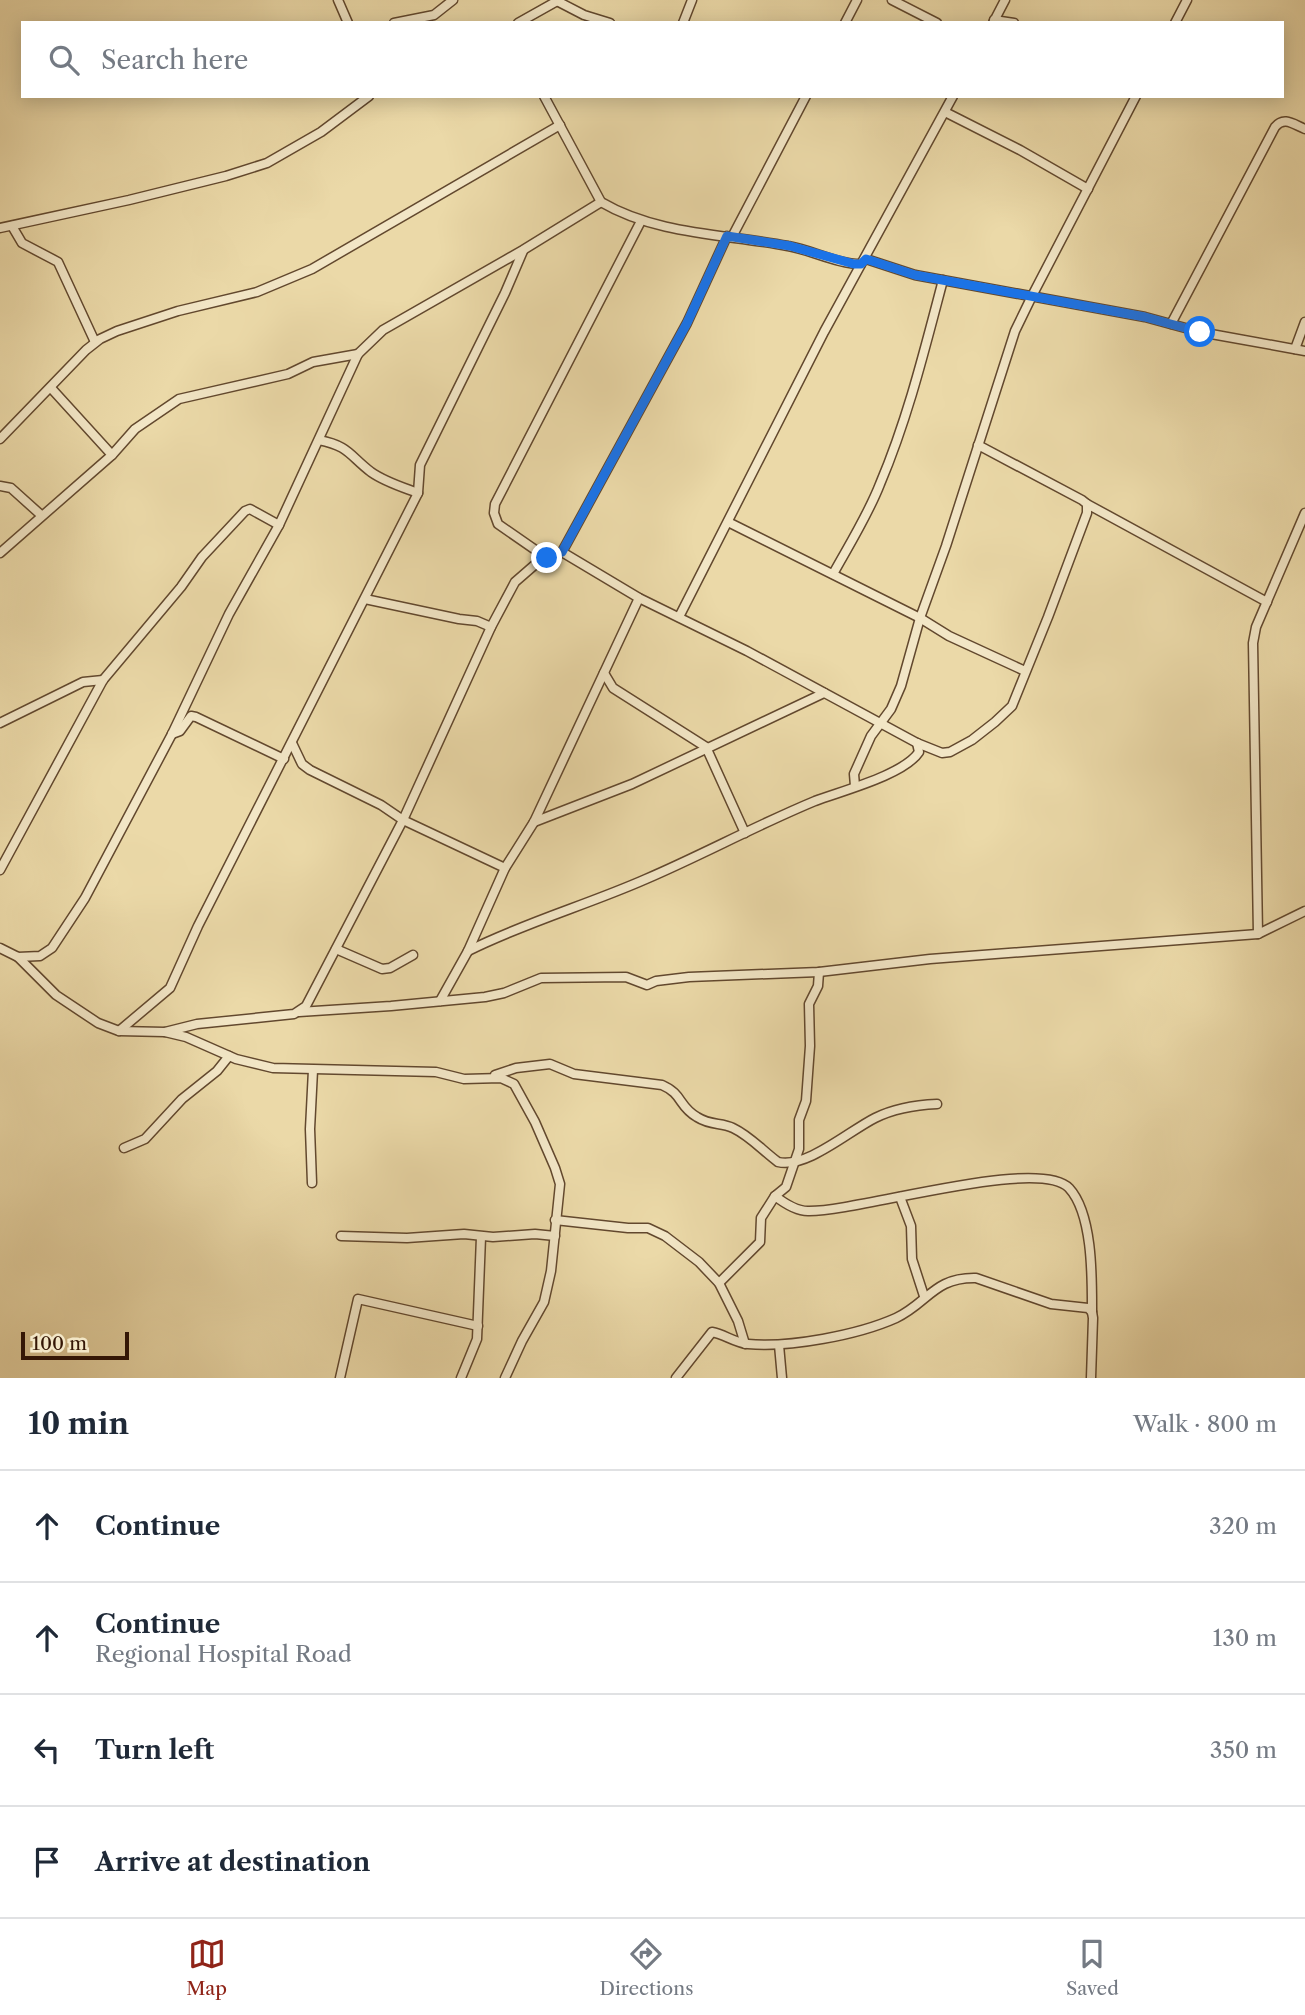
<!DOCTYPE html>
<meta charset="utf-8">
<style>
:root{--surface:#fff;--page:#f2f2f3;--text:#1f2937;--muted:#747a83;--line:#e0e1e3;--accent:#8f2418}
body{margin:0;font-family:"Libre Caslon Text",serif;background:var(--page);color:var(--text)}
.scale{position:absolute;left:21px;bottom:18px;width:108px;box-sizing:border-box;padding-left:7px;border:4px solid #351706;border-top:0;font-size:19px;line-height:24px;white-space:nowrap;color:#351706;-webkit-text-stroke:5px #f2e6c6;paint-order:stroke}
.stop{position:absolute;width:21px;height:21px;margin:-16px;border:5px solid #1a73e8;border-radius:50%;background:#fff}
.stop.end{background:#1a73e8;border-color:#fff;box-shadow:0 2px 7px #0008}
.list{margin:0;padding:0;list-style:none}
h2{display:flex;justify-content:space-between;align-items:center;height:91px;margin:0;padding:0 28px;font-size:30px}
h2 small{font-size:23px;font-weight:400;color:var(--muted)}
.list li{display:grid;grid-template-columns:46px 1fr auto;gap:21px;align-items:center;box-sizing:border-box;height:112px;padding:0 28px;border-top:2px solid var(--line)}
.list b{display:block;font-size:26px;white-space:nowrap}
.list p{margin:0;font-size:23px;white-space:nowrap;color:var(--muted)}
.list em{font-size:23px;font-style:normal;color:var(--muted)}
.icon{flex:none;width:38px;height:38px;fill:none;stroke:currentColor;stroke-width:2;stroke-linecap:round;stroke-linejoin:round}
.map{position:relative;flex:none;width:1305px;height:1378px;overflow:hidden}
.search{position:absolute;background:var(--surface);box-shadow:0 4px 18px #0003;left:21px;right:21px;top:21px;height:77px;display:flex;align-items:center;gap:18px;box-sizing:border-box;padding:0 24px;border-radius:0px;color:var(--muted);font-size:26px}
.sheet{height:539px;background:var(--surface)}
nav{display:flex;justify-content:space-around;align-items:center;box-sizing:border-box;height:98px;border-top:2px solid var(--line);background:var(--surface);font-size:19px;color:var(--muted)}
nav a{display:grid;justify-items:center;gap:4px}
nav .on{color:var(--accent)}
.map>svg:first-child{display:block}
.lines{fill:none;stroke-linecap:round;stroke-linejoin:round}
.street-casing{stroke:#62482e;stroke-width:11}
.street{stroke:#f2e6c6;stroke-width:8}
.route{stroke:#1a73e8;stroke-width:9}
</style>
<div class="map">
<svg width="1305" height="1378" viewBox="0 0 1305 1378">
<rect width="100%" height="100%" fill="#ebd9a8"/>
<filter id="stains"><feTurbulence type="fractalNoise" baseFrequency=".00286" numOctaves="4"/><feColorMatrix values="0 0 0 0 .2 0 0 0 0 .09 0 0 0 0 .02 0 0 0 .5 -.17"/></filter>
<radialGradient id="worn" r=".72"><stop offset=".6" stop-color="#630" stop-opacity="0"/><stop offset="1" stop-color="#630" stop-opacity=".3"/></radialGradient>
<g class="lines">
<defs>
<g id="street">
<path d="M338,0L348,23"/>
<path d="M892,0L937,23"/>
<path d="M557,1L584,15L610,23"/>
<path d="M994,20L1014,23"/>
<path d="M394,23L434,15L453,0"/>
<path d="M518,23L559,0"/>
<path d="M683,23L692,0"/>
<path d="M845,23L857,0"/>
<path d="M993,23L1005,0"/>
<path d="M1175,23L1187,0"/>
<path d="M544,96L601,202C657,235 726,234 788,246C812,250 837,264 861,264"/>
<path d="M945,112L1020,150L1088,189"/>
<path d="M12,226L22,243L58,262L95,342"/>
<path d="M0,228L129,200L226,176L267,163L321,132L369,96"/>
<path d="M732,237L806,96"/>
<path d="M866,259L915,275L1145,317L1200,332L1305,351"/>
<path d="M1171,324L1275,127C1284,116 1293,124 1305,129"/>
<path d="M1295,349L1305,322"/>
<path d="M51,388L112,455"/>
<path d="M0,439L86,350L100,339L117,331L178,311L257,292L312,269L560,125"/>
<path d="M319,440C349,446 349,455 371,472C385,482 402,487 418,493"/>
<path d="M0,486L11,488L41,515"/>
<path d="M1087,504L1267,602"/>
<path d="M728,522L920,618L949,636L1025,671"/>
<path d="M562,552L639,598L747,651L917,743L942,753L950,752L972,740L995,722L1012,706L1048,617L1087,513V504L1082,500L978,445"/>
<path d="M0,553L112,455L135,429L179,399L288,374L313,362L358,354"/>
<path d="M547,558L498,524L494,513L495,504L641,221"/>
<path d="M833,574C849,545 868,515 880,484C908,418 925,348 943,280"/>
<path d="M365,599L459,619L477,621L491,627"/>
<path d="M679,617L824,332L953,96"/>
<path d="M604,673L613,688L706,747L745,833"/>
<path d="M0,723L83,682L103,680"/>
<path d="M172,734L180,731L191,716L196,717L284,759"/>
<path d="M292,743L302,764L310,770L381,805L403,820L505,868"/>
<path d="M855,786L854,774L871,736L891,709L901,686L920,618L946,546L1015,331L1032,296L1136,96"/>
<path d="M534,822L632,784L824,693"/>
<path d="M0,870L103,680L181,587L202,557L245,511L250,509L279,525"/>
<path d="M1258,934L1253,643L1256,627L1305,513"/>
<path d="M0,948L18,957L40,956L52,948L85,898L172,734L229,614L279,525L358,354L383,330L523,250L601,202"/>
<path d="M336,949L382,969L390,968L413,955"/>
<path d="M468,951C526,922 587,905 646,879C702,855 757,825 815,801C841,791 904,775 919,752L917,743"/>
<path d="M18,957L56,995L98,1023L119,1031L165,1032L186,1037L236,1059L273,1068L436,1072L464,1079L501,1078L514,1084L535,1122L555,1168L560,1184L551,1271L544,1302L522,1341L505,1378"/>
<path d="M440,1001L468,951L505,868L534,822L639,598"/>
<path d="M299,1012L391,1006L485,997L504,993L541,978L626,977L647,985L656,981L689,977L819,972L930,959L1258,934L1305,911"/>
<path d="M119,1031L170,988L198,926L418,493L420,465L505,293L523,251"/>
<path d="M165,1032L197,1024L294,1014L306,1006L403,820L491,627L515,582L538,562L562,552L687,323L727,236"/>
<path d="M495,1075L516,1068L550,1064L574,1074L662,1085C683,1094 678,1106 697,1117C711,1126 721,1122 733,1128C750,1136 763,1151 778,1162C806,1169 849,1131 875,1118C895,1108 915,1105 937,1104"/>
<path d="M124,1148L145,1139L182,1099L217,1071L229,1056"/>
<path d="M312,1183L310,1129L313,1070"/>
<path d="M775,1196C784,1203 796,1211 808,1211C858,1212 1038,1156 1069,1188C1093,1214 1092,1278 1092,1312"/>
<path d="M900,1197L911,1226L912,1259L924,1296"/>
<path d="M555,1220L628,1228H648L665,1236L699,1262L719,1283L738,1321L745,1344"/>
<path d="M341,1236L407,1238L464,1234L493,1237L535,1234L555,1236"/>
<path d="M719,1283L760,1242L761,1218L775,1196L786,1187L799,1149V1120L806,1101L810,1046L809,1004L818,986L819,972"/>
<path d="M779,1345L782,1378"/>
<path d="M340,1378L358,1299L478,1326"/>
<path d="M461,1378L477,1339L481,1237"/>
<path d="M676,1378L712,1332C724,1334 735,1343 748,1344C789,1348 858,1335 896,1318C928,1303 934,1277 976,1278L1051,1304L1088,1308L1092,1312L1093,1318L1091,1378"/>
</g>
</defs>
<use href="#street" class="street-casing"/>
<use href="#street" class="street"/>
</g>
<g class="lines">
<path class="route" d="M547,558L562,552L687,323L727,236L790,246L854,264H861L866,259L915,275L1145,317L1200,332"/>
</g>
<rect width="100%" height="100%" filter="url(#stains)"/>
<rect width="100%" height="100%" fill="url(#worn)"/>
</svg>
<div class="scale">100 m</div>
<div class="stop" style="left:1200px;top:332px"></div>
<div class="stop end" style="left:547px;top:558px"></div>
<div class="search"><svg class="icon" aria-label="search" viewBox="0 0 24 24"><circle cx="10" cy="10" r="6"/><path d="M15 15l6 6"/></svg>Search here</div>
</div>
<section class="sheet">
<h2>10 min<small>Walk · 800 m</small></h2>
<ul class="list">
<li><svg class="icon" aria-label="ahead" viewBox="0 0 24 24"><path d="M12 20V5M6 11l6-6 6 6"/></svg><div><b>Continue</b></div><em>320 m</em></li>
<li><svg class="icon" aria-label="ahead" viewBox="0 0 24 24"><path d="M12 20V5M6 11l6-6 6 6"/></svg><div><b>Continue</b><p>Regional Hospital Road</p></div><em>130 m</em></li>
<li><svg class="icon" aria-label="left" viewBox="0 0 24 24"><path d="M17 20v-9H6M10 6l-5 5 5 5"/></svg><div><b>Turn left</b></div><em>350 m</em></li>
<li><svg class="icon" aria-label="arrive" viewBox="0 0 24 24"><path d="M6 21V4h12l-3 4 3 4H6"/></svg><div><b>Arrive at destination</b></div></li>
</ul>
</section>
<nav>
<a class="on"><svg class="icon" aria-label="map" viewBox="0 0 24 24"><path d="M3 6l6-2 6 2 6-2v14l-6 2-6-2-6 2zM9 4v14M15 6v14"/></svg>Map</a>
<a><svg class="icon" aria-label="directions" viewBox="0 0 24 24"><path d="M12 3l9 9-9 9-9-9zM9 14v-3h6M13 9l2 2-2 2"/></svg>Directions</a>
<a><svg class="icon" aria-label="saved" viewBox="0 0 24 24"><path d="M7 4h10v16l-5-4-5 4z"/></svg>Saved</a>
</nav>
